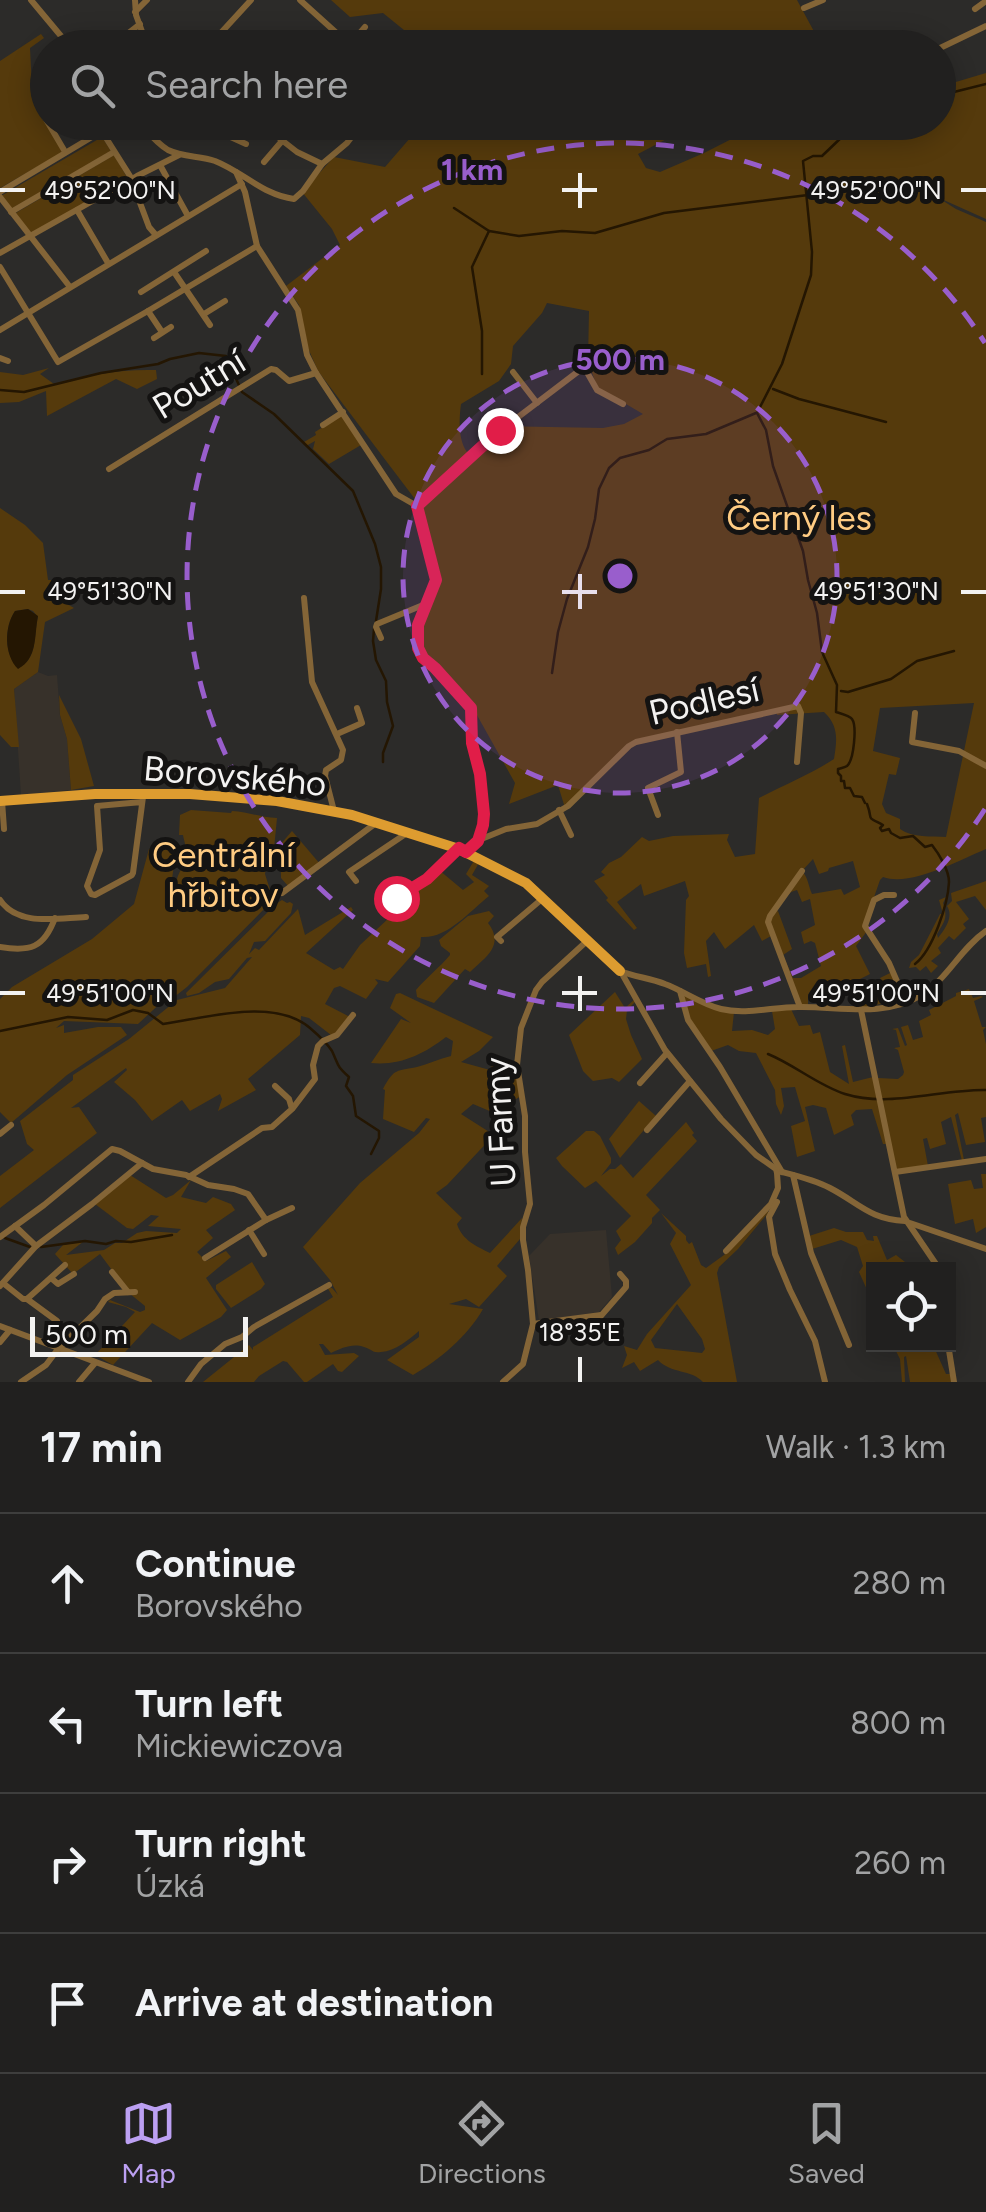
<!DOCTYPE html>
<meta charset="utf-8">
<style>
:root{--surface:#21201f;--page:#2d2d2c;--text:#f1f3f6;--muted:#a2a3a4;--line:#3e3e3d;--accent:#bca0f2}
body{margin:0;font-family:Figtree,sans-serif;background:var(--page);color:var(--text)}
.controls{position:absolute;right:30px;bottom:30px;display:grid;overflow:hidden;border-radius:0px;box-shadow:0 5px 25px #0003}
.controls button{width:90px;height:90px;display:grid;place-items:center;padding:0;border:0;border-bottom:2px solid var(--line);background:var(--surface);color:var(--text);font:50px sans-serif}
.scale{position:absolute;left:30px;bottom:25px;width:218px;box-sizing:border-box;padding-left:10px;border:5px solid #f3f2f1;border-top:0;font-size:28px;line-height:35px;white-space:nowrap;color:#f3f2f1;-webkit-text-stroke:8px #141312;paint-order:stroke}
.stop{position:absolute;width:30px;height:30px;margin:-22px;border:8px solid #e11d48;border-radius:50%;background:#fff}
.stop.end{background:#e11d48;border-color:#fff;box-shadow:0 2px 10px #0008}
.list{margin:0;padding:0;list-style:none}
h2{display:flex;justify-content:space-between;align-items:center;height:130px;margin:0;padding:0 40px;font-size:42px}
h2 small{font-size:32px;font-weight:400;color:var(--muted)}
.list li{display:grid;grid-template-columns:65px 1fr auto;gap:30px;align-items:center;box-sizing:border-box;height:140px;padding:0 40px;border-top:2px solid var(--line)}
.list b{display:block;font-size:38px;white-space:nowrap}
.list p{margin:0;font-size:32px;white-space:nowrap;color:var(--muted)}
.list em{font-size:32px;font-style:normal;color:var(--muted)}
.icon{flex:none;width:55px;height:55px;fill:none;stroke:currentColor;stroke-width:2;stroke-linecap:round;stroke-linejoin:round}
.map{position:relative;flex:none;width:986px;height:1382px;overflow:hidden}
.search{position:absolute;background:var(--surface);box-shadow:0 5px 25px #0003;left:30px;right:30px;top:30px;height:110px;display:flex;align-items:center;gap:25px;box-sizing:border-box;padding:0 35px;border-radius:55px;color:var(--muted);font-size:38px}
.sheet{height:690px;background:var(--surface)}
nav{display:flex;justify-content:space-around;align-items:center;box-sizing:border-box;height:140px;border-top:2px solid var(--line);background:var(--surface);font-size:28px;color:var(--muted)}
nav a{display:grid;justify-items:center;gap:5px}
nav .on{color:var(--accent)}
.map>svg:first-child{display:block}
.built{fill:#37312a}
.green{fill:#553a0c;fill-rule:evenodd}
.water{fill:#241602}
.lines{fill:none;stroke-linecap:round;stroke-linejoin:round}
.stream{stroke:#241602;stroke-width:2.5}
.minor{stroke:#846537;stroke-width:6}
.major{stroke:#dd9c30;stroke-width:10}
.route{stroke:#e11d48;stroke-width:12}
.ticks{fill:none;stroke:#f3f2f1;stroke-width:4}
.ring{fill:none;stroke:#995ecc;stroke-width:5;stroke-dasharray:18 12}
.labels{text-anchor:middle;dominant-baseline:central;stroke-width:10;stroke-linejoin:round;paint-order:stroke}
.street-label{font-size:35px;fill:#f3f2f1;stroke:#141312}
.park-label{font-size:35px;fill:#ffcc83;stroke:#141312}
.ticks-label{font-size:25px;text-anchor:middle;fill:#f3f2f1;stroke:#141312;stroke-width:10;stroke-linejoin:round;paint-order:stroke}
.centre{fill:#995ecc;stroke:#141312;stroke-width:5}
.ring-label{font-size:30px;text-anchor:middle;font-weight:bold;fill:#995ecc;stroke:#141312;stroke-width:10;stroke-linejoin:round;paint-order:stroke}
</style>
<div class="map">
<svg width="986" height="1382" viewBox="0 0 986 1382">
<rect width="100%" height="100%" fill="#2c2b29"/>
<g class="built">
<path d="M38,672L48,676L57,675L60,715L67,739L71,790L21,795L14,689Z"/>
<path d="M606,1230L612,1297L599,1312L539,1321L529,1256L550,1234Z"/>
</g>
<g class="green">
<path d="M331,0H797L817,37L825,39L832,47H416L415,39L383,13L350,17Z"/>
<path d="M41,34L44,38L30,48L32,88L47,112L44,115L65,151L0,188V61Z"/>
<path d="M986,73V219L937,197L956,209L986,222V849C959,860 911,887 883,877L880,880L864,926L867,931L856,946L870,974L860,979L864,989L882,983L880,978L892,972L904,999L861,1008L854,994L852,982L838,987L825,986L823,991L819,993L811,990L808,995V1005H801L769,924L774,912L778,911L792,949L783,955L793,978H801L821,966L815,943L811,941L804,944L801,932L815,925L810,899L802,902L797,890L791,892L767,919L771,936L762,941L754,925L725,949L714,932L706,941L711,976L708,977L706,964L687,968L684,953L686,900L689,896L685,881L644,896L641,884L617,902L637,928L634,930L606,900L608,898L594,881L605,875L601,872L609,863L621,857L642,837L649,841L673,836L729,834L727,840L735,857L755,854L759,798C784,785 811,774 834,759C837,740 839,726 824,712L777,715L776,709L634,741L565,808L558,785L509,804L515,783L473,708L422,655L420,629L437,583L421,507L318,371L308,348L299,305L286,286L340,245L332,229L302,192L334,157L385,167L423,123H697L638,154L646,168L660,172L704,153L763,123L938,122L939,87ZM547,303L589,311L588,361L597,387L643,414L624,424L603,428L501,426L467,452C458,440 459,419 461,404L499,381L511,364L513,346L542,313ZM974,703L946,837C931,836 913,838 900,829V819L886,813L882,804L889,774L896,775L900,758L873,751L880,708ZM813,859L819,874L828,871L829,868L853,861L860,887L844,895L841,889L812,894C809,888 808,877 802,871Z"/>
<path d="M102,137L111,151L11,209L1,196Z"/>
<path d="M114,155L128,179L32,234L14,214Z"/>
<path d="M49,368L40,374L54,384C90,375 118,369 156,370L157,379L137,389L116,379L47,416L46,391L19,402L0,403V372L23,375Z"/>
<path d="M342,415L361,445L329,464L313,449L315,441L306,446L304,442L316,435L315,432Z"/>
<path d="M0,508L25,525L43,543L48,580H51L62,601L74,608L45,622L38,672L14,689L19,747H11L0,735ZM28,609L33,611L38,617C33,637 38,659 18,668C4,654 4,628 15,611Z"/>
<path d="M59,695L81,739L94,786L71,790L67,739L60,715Z"/>
<path d="M191,810L231,813L232,811C248,812 260,817 277,818L274,849H270L265,874L271,893L268,905L187,987L169,1001L166,998L138,1024L64,1021L56,1028L64,1025V1033L98,1027H121L127,1035L67,1075L11,1123L0,1112V999L12,987L92,939L134,904L149,849L177,844L170,893L179,900C169,876 187,868 187,852C187,851 183,836 183,835H179L180,815Z"/>
<path d="M292,831L320,864L289,887L281,878L280,845Z"/>
<path d="M475,859L480,861L472,875L489,886L484,891L489,896C469,912 447,939 421,937L420,946L388,982L375,979L378,983L366,999L340,986L334,988L325,1004L350,1017L341,1031L331,1035L309,1018L301,1016L300,1035L248,1079L256,1090L218,1111L222,1099L220,1094L190,1111L182,1100L152,1121L135,1100L114,1082L127,1070L126,1068L71,1108L79,1107L97,1133L0,1208V1176L34,1150L27,1144L20,1121L73,1080V1075L129,1039L177,1000L225,988L252,957L247,958L229,979L215,982L199,993L187,996L186,993L277,903L282,900L287,903L290,902L293,904L291,913L265,941L254,942L249,954L255,948L259,950L298,909L305,935L351,907L353,910L306,953L334,970L340,967L343,969L360,945L390,917V910L387,911L389,908L387,906L439,870L463,890L474,882L466,874Z"/>
<path d="M986,881V910L975,896L956,902L969,919L963,924L966,928L954,940L949,936L938,948L941,953L931,961L938,966L931,973L926,966L920,971L916,967L909,968L911,962L919,955L940,914H943L939,900L946,897L943,903C948,918 945,921 937,934L938,938C945,929 954,917 947,906L952,901L951,893Z"/>
<path d="M489,911L494,916L488,923C505,945 486,957 470,972L465,969L434,1003L417,997L416,990C427,977 439,968 450,955V953L441,946L439,940L468,916Z"/>
<path d="M969,989L973,998L981,996L983,997L974,1001L982,1027H986L983,1030L986,1044V1117L981,1118L985,1142L966,1145L958,1113L955,1115L964,1160L962,1161L951,1117L941,1122L946,1144L930,1149L927,1138L923,1139L928,1166L896,1170L871,1052L878,1078L898,1079L903,1075L904,1072L898,1050L894,1048L900,1047L896,1030L892,1029L898,1028L905,1046L907,1045L901,1027L908,1025L913,1040L923,1037L919,1021L931,1015L929,1010L956,996V993Z"/>
<path d="M615,992L625,1008L635,999L637,1000L627,1010L626,1019L631,1035L642,1059L619,1082L612,1078L593,1081L583,1071L569,1035Z"/>
<path d="M400,993L493,1037L479,1051L461,1062L490,1070L494,1061L506,1065L505,1074L517,1078L521,1096L508,1104L499,1115L473,1104L461,1114L494,1135L447,1185L436,1193L462,1218L457,1224C462,1240 476,1246 490,1253L522,1218L520,1239L497,1266L507,1276L479,1307L466,1299L449,1304L483,1309C468,1336 439,1360 413,1375L387,1360L419,1337V1331C408,1340 396,1351 381,1352C371,1353 374,1350 364,1347C352,1343 342,1348 331,1353L323,1344H319L325,1355L354,1353L359,1356L342,1372L338,1371L333,1364L307,1382H304L287,1362L283,1361L259,1376L254,1382H203L249,1345L253,1350V1347L333,1297L327,1287L332,1288L338,1295L330,1280L303,1247L360,1183L419,1133L430,1119L426,1118L414,1132L383,1119L385,1090L383,1089C394,1068 397,1071 417,1067C428,1064 439,1059 451,1056L453,1041L446,1037C424,1054 400,1066 371,1063L401,1019L411,1023L390,1008L396,994Z"/>
<path d="M682,994L734,1012L732,1031L752,1030L768,1035L775,1029L772,1011L791,1009L799,1026L810,1025L813,1034L820,1032L830,1072L849,1084L842,1046L845,1045L853,1082L873,1077L888,1144H883L872,1109L856,1110L851,1115L854,1125L834,1135L826,1108L813,1105L805,1107L815,1151L797,1157L791,1126L805,1121L795,1087L781,1088L784,1106L781,1115L776,1104L775,1090L756,1053L739,1051L728,1045L711,1051L689,1019Z"/>
<path d="M639,1101L656,1116L620,1158L609,1139Z"/>
<path d="M686,1122L694,1133L692,1135L697,1141L646,1195L660,1210L652,1218V1223L635,1242L618,1255L615,1248L621,1240L616,1231L631,1216L596,1181L585,1188L562,1166L556,1158L586,1131H594L600,1136L611,1158V1163L601,1176L610,1169H615L621,1164L633,1178Z"/>
<path d="M981,1174H986V1227L976,1233L973,1219L955,1224L948,1184L971,1180L974,1189L983,1188Z"/>
<path d="M130,1175L166,1198L173,1195L191,1180L181,1197L206,1203L213,1197L231,1204L235,1210L206,1230L213,1238L197,1252L206,1261L226,1251L231,1257L206,1278L227,1310L221,1317L180,1340L152,1323L113,1365L95,1355L135,1312L126,1307L108,1302L110,1300L140,1312L145,1310V1306L129,1293L100,1254L73,1274L55,1254L63,1245L84,1241L66,1255L104,1250L115,1243H122L137,1233L146,1231L177,1233L181,1229L148,1226L159,1216L151,1215L133,1229L127,1228L95,1204Z"/>
<path d="M768,1209V1213L738,1249L719,1267L717,1273L737,1382H703C691,1369 671,1374 658,1360L640,1371L634,1362L622,1368L627,1355L624,1346L637,1350L647,1334L691,1285L670,1244L676,1233L661,1213L686,1236V1240L689,1244L692,1242L701,1265L706,1268L724,1255ZM677,1304L702,1339L705,1349L702,1353L655,1348L651,1340Z"/>
<path d="M834,1228L846,1232H863L867,1240L874,1241L873,1236H877L887,1260L896,1255L905,1262L890,1269L874,1270L873,1303L859,1272L863,1266L857,1247L841,1240L812,1249L809,1236Z"/>
<path d="M252,1262L265,1284L261,1289L231,1308L216,1289V1285Z"/>
<path d="M893,1345H933L946,1374H950L952,1382H910L906,1356L904,1357L905,1382H902L900,1359Z"/>
</g>
<path class="water" d="M28,609L38,616C34,636 38,658 18,669C4,655 4,627 15,611Z"/>
<g class="lines">
<g class="stream">
<path d="M938,96L986,84"/>
<path d="M454,208L489,231"/>
<path d="M482,374V331L472,267L489,231L519,236L562,231L595,233L664,213L808,195"/>
<path d="M773,389L799,399L886,422"/>
<path d="M0,390L24,392L101,373L158,364L170,359L199,353L226,356L242,392L274,414L353,491L375,544L381,567V589L376,621"/>
<path d="M374,629L373,641L376,660L386,681L387,702L393,726L383,753V762"/>
<path d="M552,673L558,632L567,599L588,547L595,519L599,489L609,468L620,458L649,450L667,439L706,434L756,413"/>
<path d="M841,691L848,692L891,679L917,661L954,651"/>
<path d="M865,803L862,797L854,796L850,788H845L844,781H841V776L838,773V769C841,768 844,768 847,766C854,760 857,726 852,719C850,716 839,713 836,712L837,685L822,652L817,613L808,580L803,551L773,466L766,430L757,413L782,364L811,275L812,252L803,161L813,156H822L844,135L867,122"/>
<path d="M867,804C874,822 864,815 883,825L880,828L882,831L889,829L891,833L900,838L913,836L925,847L932,845C939,854 949,870 949,882C948,904 933,950 915,964"/>
<path d="M0,1031L68,1017L107,1020L133,1010L148,1013L163,1024C206,1018 274,997 310,1028C317,1034 327,1043 332,1051C339,1066 336,1065 349,1077L346,1086L353,1096L356,1116L379,1131V1138L371,1154"/>
<path d="M768,1054C795,1065 817,1085 845,1094C890,1108 940,1089 986,1090"/>
<path d="M5,1238L30,1247"/>
<path d="M41,1247L85,1241L106,1244L116,1241L131,1242L172,1235"/>
</g>
<g class="minor">
<path d="M31,0L71,48"/>
<path d="M135,0L136,15L148,48"/>
<path d="M300,0L341,37L344,35L353,41L365,27"/>
<path d="M804,8L823,0"/>
<path d="M975,9L986,1"/>
<path d="M135,12L147,0"/>
<path d="M383,46L385,48"/>
<path d="M109,48L140,24"/>
<path d="M207,48L251,0"/>
<path d="M333,48L341,37"/>
<path d="M938,49L986,26"/>
<path d="M44,116L64,150"/>
<path d="M96,122L130,176L149,227L155,234"/>
<path d="M139,122C148,132 156,143 168,150C182,157 199,156 215,161C243,172 263,195 294,199L303,191L322,164L347,143L363,122"/>
<path d="M277,122L274,134L297,152L322,164"/>
<path d="M203,127L219,134H224V122"/>
<path d="M747,129L759,122"/>
<path d="M224,134L246,144"/>
<path d="M264,162L282,141"/>
<path d="M160,165L188,216"/>
<path d="M236,172L245,192L257,246L298,310L307,355L316,373L396,494L417,506L419,510L436,580L417,625L416,643L423,659L468,704C475,717 471,730 472,744C476,770 495,816 478,840C477,842 467,850 466,851"/>
<path d="M0,192L117,122"/>
<path d="M0,197L70,287"/>
<path d="M77,210L108,263"/>
<path d="M11,212L114,152"/>
<path d="M0,253L137,176L179,155"/>
<path d="M0,267L58,362L148,311L257,246"/>
<path d="M174,272L210,325"/>
<path d="M141,292L206,251"/>
<path d="M148,311L162,332"/>
<path d="M204,314L225,301"/>
<path d="M0,330L242,184"/>
<path d="M154,338L171,327"/>
<path d="M0,358L8,361"/>
<path d="M513,372L537,403"/>
<path d="M323,425L343,412"/>
<path d="M109,469L271,369L276,370L289,381L316,373"/>
<path d="M417,506L492,437L584,367L597,390L623,404"/>
<path d="M304,598L312,682L343,750L341,760L326,770L325,776L334,811"/>
<path d="M381,638L376,627L377,624L423,605"/>
<path d="M915,713L912,742L959,751L986,766"/>
<path d="M337,734L362,723L357,708"/>
<path d="M2,801L4,829"/>
<path d="M142,802L97,806L100,850L87,886L91,894L95,895L132,875L133,873L143,797V794"/>
<path d="M559,810L571,835"/>
<path d="M658,815L648,788L681,772L677,732"/>
<path d="M479,840L506,829L537,824L568,806L629,746L636,742L798,706L801,713L797,762"/>
<path d="M356,881L349,872L407,833"/>
<path d="M282,893L376,823"/>
<path d="M894,895H884L874,900L865,926L889,963L906,1002"/>
<path d="M0,900C18,927 57,918 86,917"/>
<path d="M392,901L427,879L458,850"/>
<path d="M501,941L497,937L542,899"/>
<path d="M0,947C30,952 44,948 55,918"/>
<path d="M620,971C635,977 650,978 665,984C684,991 701,1004 721,1009C746,1015 773,1007 798,1007C838,1006 883,1018 920,996C947,980 960,949 986,931"/>
<path d="M621,972L665,1050L721,1119L756,1155L776,1169L777,1173L778,1188L771,1204L726,1251"/>
<path d="M680,991L688,1020L720,1067L782,1172"/>
<path d="M800,1007L768,922L770,916L802,871"/>
<path d="M861,1010L904,1217L940,1270"/>
<path d="M640,1083L667,1053"/>
<path d="M293,1108L315,1079L313,1065L318,1046L323,1041L337,1035L353,1015"/>
<path d="M647,1130L690,1081"/>
<path d="M0,1134L11,1125"/>
<path d="M782,1172C798,1176 815,1180 830,1188C859,1203 869,1219 905,1221"/>
<path d="M895,1172L986,1159"/>
<path d="M793,1175L811,1253L849,1345"/>
<path d="M189,1177L262,1128L272,1127L292,1109L289,1099L275,1086"/>
<path d="M777,1202L769,1217L775,1254L790,1290L815,1341L825,1382"/>
<path d="M910,1223L986,1249"/>
<path d="M15,1226L36,1246"/>
<path d="M249,1230L264,1254"/>
<path d="M0,1237L44,1205L112,1149L120,1151L153,1169L186,1175L208,1185L234,1189L248,1194L266,1220"/>
<path d="M205,1258L266,1220L292,1208"/>
<path d="M112,1272L128,1292"/>
<path d="M51,1278L58,1284L74,1274"/>
<path d="M3,1283L23,1299H27L65,1265"/>
<path d="M0,1286L36,1246L92,1204L142,1163"/>
<path d="M27,1299L57,1321"/>
<path d="M533,1324L601,1315"/>
<path d="M593,1325L626,1287V1281L620,1274"/>
<path d="M0,1326L149,1382"/>
<path d="M0,1342L10,1330"/>
<path d="M948,1344L954,1382"/>
<path d="M21,1382L46,1365L58,1349L97,1311L105,1299L114,1293L135,1292"/>
<path d="M79,1382L95,1363"/>
<path d="M188,1382L201,1364L225,1344L242,1337L254,1327L329,1285"/>
<path d="M503,1382L523,1364L533,1324L528,1270L523,1240V1227L530,1204L525,1152V1116L517,1065L521,1028L536,990L542,982L587,941"/>
</g>
<path class="major" d="M0,801L95,794H190L277,801L352,815L459,849L526,883L620,971"/>
</g>
<g class="lines">
<path class="route" d="M396,898L427,879L459,848L466,852L478,841L483,825L484,814L480,774L472,743L471,708L435,668L423,658L418,648V625L436,580L417,506L500,430"/>
</g>
<path class="ticks" d="M580,173V208M0,190H25M562,190H597M961,190H986M580,574V609M0,592H25M562,592H597M961,592H986M580,976V1011M0,993H25M562,993H597M961,993H986M580,1357V1382"/>
<circle cx="620" cy="576" r="217" fill="#995ecc" fill-opacity=".12"/>
<g class="ring">
<circle cx="620" cy="576" r="217"/>
<path d="M985 809A433 433 0 1 1 985 343"/>
</g>
<g class="labels">
<g class="street-label">
<text transform="translate(199 384) rotate(-31)">Poutní</text>
<text transform="translate(704 701) rotate(-13)">Podlesí</text>
<text transform="translate(235 776) rotate(5)">Borovského</text>
<text transform="translate(500 1122) rotate(-93)">U Farmy</text>
</g>
<g class="park-label">
<text x="799" y="518">Černý les</text>
<text x="223" y="855">Centrální<tspan x="223" dy="40">hřbitov</tspan></text>
</g>
</g>
<g class="ticks-label">
<text x="110" y="199">49°52'00"N</text>
<text x="876" y="199">49°52'00"N</text>
<text x="110" y="600">49°51'30"N</text>
<text x="876" y="600">49°51'30"N</text>
<text x="110" y="1002">49°51'00"N</text>
<text x="876" y="1002">49°51'00"N</text>
<text x="580" y="1341">18°35'E</text>
</g>
<circle cx="620" cy="576" r="15" class="centre"/>
<g class="ring-label">
<text x="472" y="180">1 km</text>
<text x="620" y="370">500 m</text>
</g>
</svg>
<div class="controls">
<button><svg class="icon" aria-label="locate" viewBox="0 0 24 24"><circle cx="12" cy="12" r="6"/><path d="M12 2v4M12 18v4M2 12h4M18 12h4"/></svg></button>
</div>
<div class="scale">500 m</div>
<div class="stop" style="left:396px;top:898px"></div>
<div class="stop end" style="left:500px;top:430px"></div>
<div class="search"><svg class="icon" aria-label="search" viewBox="0 0 24 24"><circle cx="10" cy="10" r="6"/><path d="M15 15l6 6"/></svg>Search here</div>
</div>
<section class="sheet">
<h2>17 min<small>Walk · 1.3 km</small></h2>
<ul class="list">
<li><svg class="icon" aria-label="ahead" viewBox="0 0 24 24"><path d="M12 20V5M6 11l6-6 6 6"/></svg><div><b>Continue</b><p>Borovského</p></div><em>280 m</em></li>
<li><svg class="icon" aria-label="left" viewBox="0 0 24 24"><path d="M17 20v-9H6M10 6l-5 5 5 5"/></svg><div><b>Turn left</b><p>Mickiewiczova</p></div><em>800 m</em></li>
<li><svg class="icon" aria-label="right" viewBox="0 0 24 24"><path d="M7 20v-9h11M14 6l5 5-5 5"/></svg><div><b>Turn right</b><p>Úzká</p></div><em>260 m</em></li>
<li><svg class="icon" aria-label="arrive" viewBox="0 0 24 24"><path d="M6 21V4h12l-3 4 3 4H6"/></svg><div><b>Arrive at destination</b></div></li>
</ul>
</section>
<nav>
<a class="on"><svg class="icon" aria-label="map" viewBox="0 0 24 24"><path d="M3 6l6-2 6 2 6-2v14l-6 2-6-2-6 2zM9 4v14M15 6v14"/></svg>Map</a>
<a><svg class="icon" aria-label="directions" viewBox="0 0 24 24"><path d="M12 3l9 9-9 9-9-9zM9 14v-3h6M13 9l2 2-2 2"/></svg>Directions</a>
<a><svg class="icon" aria-label="saved" viewBox="0 0 24 24"><path d="M7 4h10v16l-5-4-5 4z"/></svg>Saved</a>
</nav>
